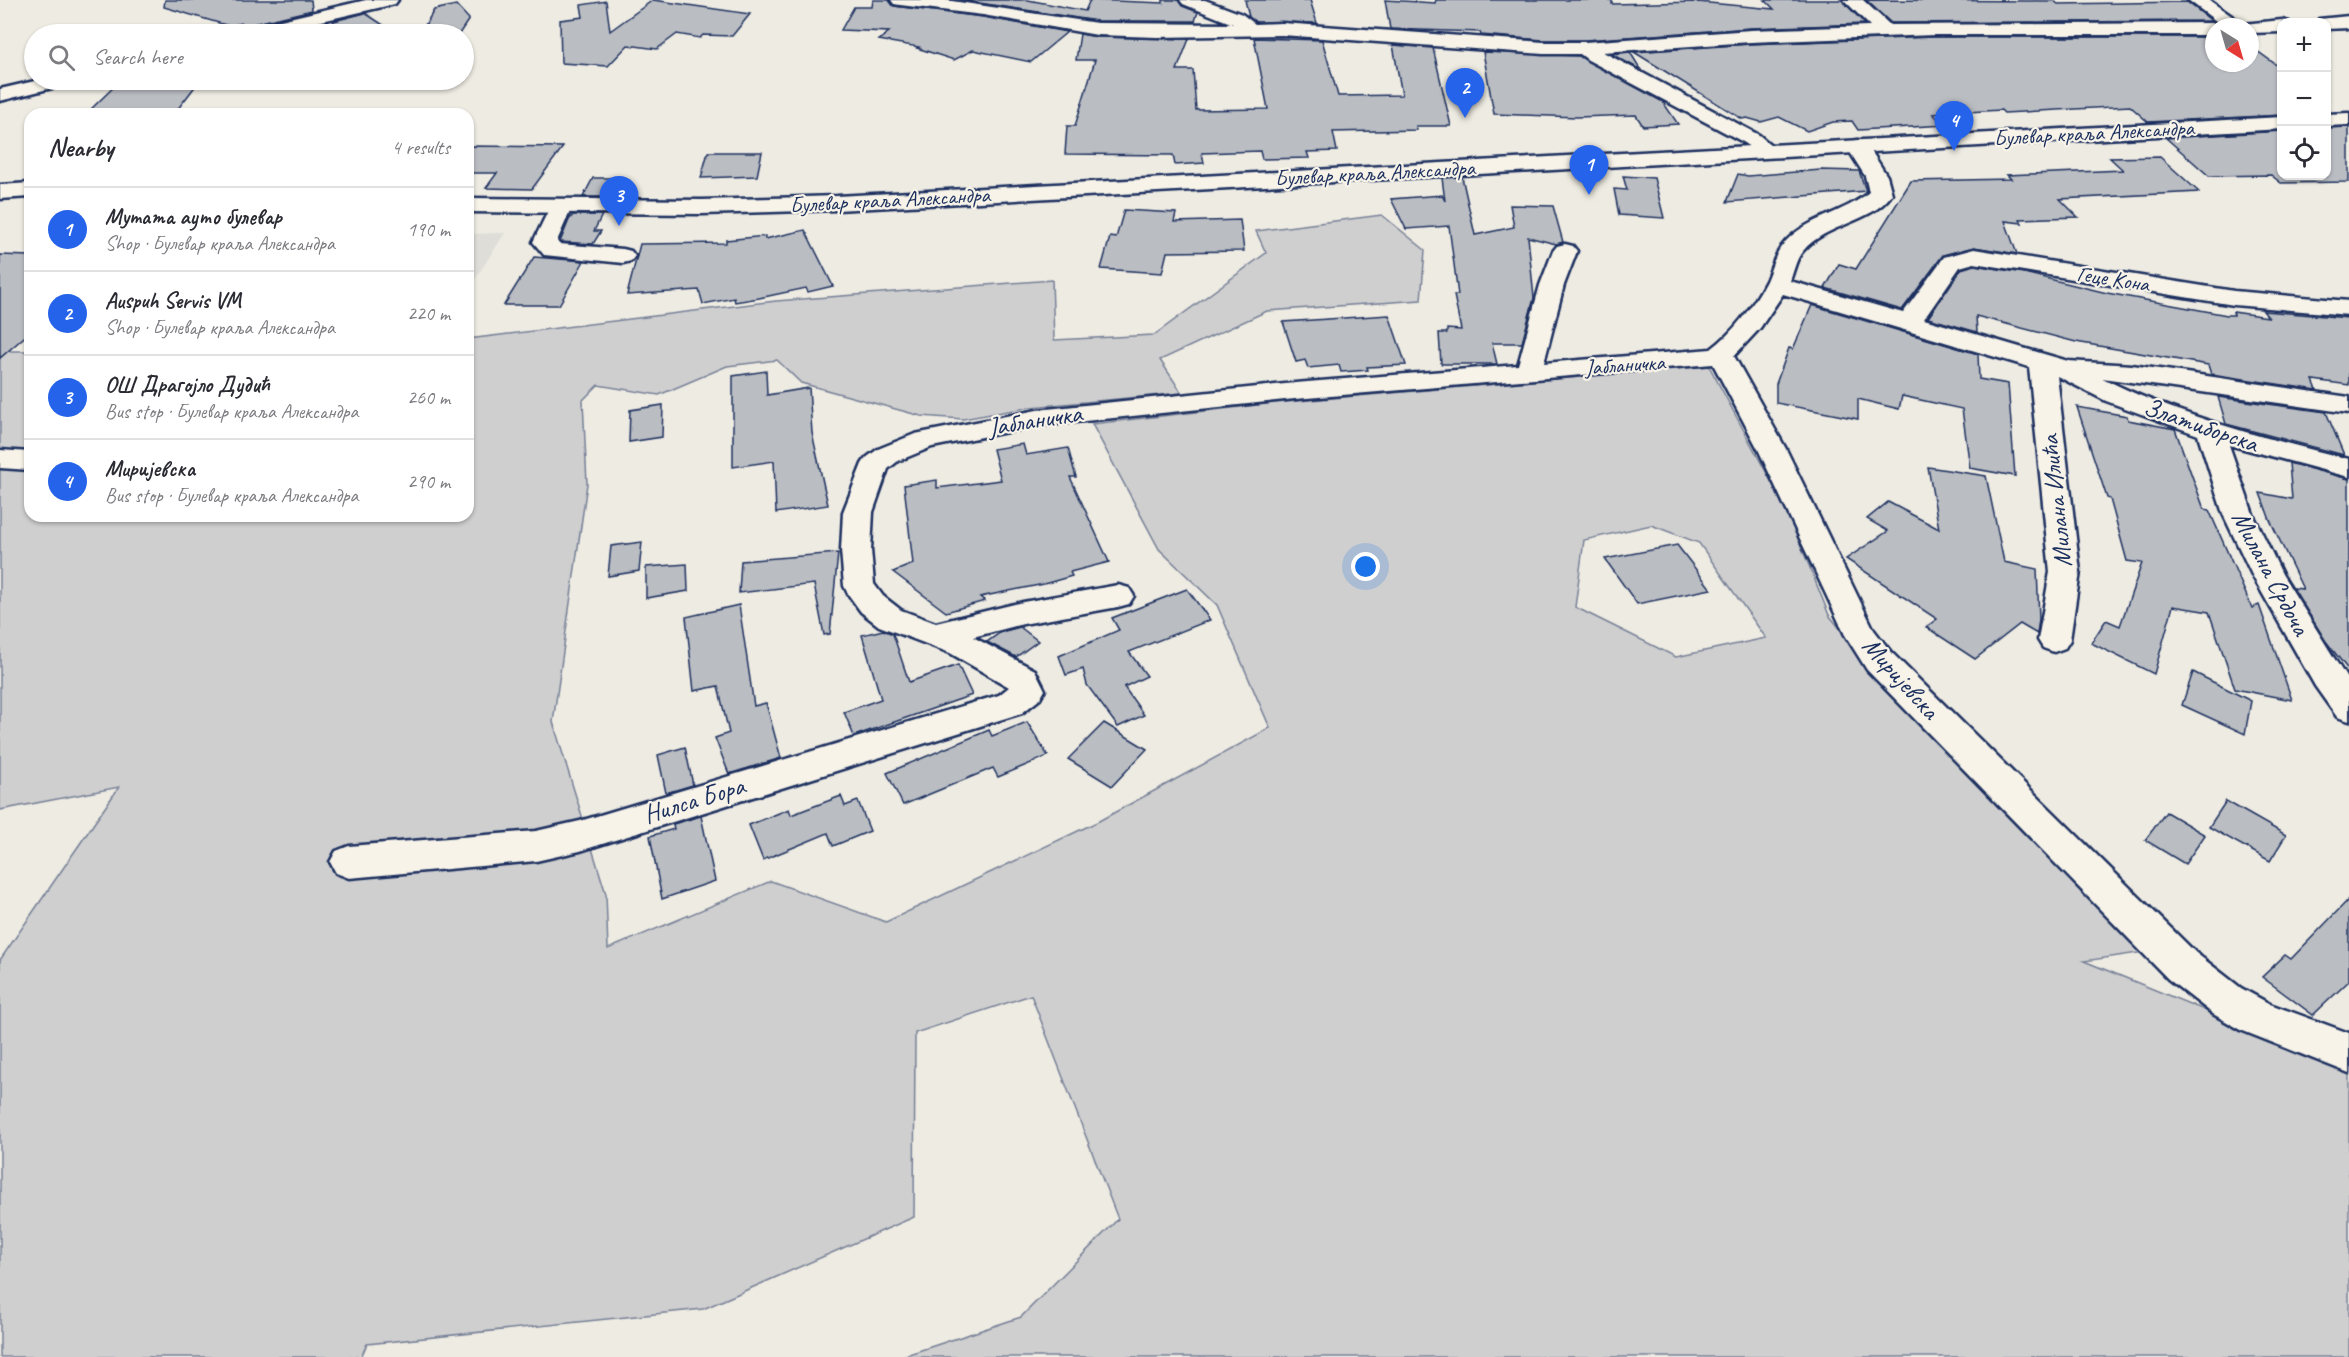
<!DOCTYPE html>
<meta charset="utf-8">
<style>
:root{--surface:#fff;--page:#f2f2f3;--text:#2b2b33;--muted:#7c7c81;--line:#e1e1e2;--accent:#2563eb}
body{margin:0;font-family:Caveat,sans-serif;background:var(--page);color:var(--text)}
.controls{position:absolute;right:18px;top:18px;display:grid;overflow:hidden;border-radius:12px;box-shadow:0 2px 4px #0004}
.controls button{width:54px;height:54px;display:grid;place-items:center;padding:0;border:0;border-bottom:2px solid var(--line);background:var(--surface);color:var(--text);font:30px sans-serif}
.compass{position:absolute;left:2205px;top:18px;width:54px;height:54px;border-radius:50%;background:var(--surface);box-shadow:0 2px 4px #0004;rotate:143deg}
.you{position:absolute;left:1366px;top:567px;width:21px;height:21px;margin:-15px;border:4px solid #fff;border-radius:50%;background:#1a73e8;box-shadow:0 0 0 9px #1a73e833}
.badge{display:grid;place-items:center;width:39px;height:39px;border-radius:50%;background:var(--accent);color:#fff;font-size:20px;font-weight:700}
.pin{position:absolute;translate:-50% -50px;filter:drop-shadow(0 2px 3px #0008)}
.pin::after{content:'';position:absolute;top:32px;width:21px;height:18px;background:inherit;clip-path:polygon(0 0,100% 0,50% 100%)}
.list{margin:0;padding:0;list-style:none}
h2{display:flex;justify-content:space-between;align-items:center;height:78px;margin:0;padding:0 24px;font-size:26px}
h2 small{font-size:20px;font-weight:400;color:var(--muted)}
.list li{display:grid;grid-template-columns:39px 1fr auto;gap:18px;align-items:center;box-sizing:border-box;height:84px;padding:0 24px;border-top:2px solid var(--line)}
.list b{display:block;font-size:22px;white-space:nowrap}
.list p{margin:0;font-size:20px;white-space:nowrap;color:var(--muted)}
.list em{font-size:20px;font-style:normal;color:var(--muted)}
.icon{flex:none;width:33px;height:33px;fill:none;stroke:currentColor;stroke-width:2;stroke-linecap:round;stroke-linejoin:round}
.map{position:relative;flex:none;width:2349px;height:1357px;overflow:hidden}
.search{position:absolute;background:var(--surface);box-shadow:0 2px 4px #0004;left:24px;top:24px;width:450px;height:66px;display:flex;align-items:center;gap:15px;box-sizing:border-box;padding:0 21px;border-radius:33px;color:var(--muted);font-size:22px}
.panel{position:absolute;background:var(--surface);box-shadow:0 2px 4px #0004;left:24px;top:108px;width:450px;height:414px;border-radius:18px}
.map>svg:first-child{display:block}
.built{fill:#deddd8}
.green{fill:#cfcfcf;stroke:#757f96;stroke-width:1.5;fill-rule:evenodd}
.building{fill:#babdc2;stroke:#1b2f5e;stroke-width:1.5}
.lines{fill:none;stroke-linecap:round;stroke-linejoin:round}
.minor-casing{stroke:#1b2f5e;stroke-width:5}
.major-casing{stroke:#1b2f5e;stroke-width:5}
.minor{fill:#f7f3e8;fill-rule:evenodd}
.major{fill:#f7f3e8;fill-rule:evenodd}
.labels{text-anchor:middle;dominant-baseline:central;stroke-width:4.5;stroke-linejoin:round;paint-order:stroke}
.far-street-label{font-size:22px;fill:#1b2f5e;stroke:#f7f3e8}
.street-label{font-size:26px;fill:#1b2f5e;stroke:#f7f3e8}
</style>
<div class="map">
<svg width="2349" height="1357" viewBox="0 0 2349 1357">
<rect width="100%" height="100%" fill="#eeebe2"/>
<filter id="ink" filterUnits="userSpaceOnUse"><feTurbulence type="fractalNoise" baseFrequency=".0167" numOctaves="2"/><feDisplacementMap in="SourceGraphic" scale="12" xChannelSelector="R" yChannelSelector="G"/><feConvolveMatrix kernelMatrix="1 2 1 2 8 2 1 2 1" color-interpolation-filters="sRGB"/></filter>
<g filter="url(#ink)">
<path class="built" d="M505,233L468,290V234Z"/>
<path class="green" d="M1382,215L1425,250L1421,300L1267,311L1160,360L1182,393L1031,407L963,419L921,416L801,383L777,360L727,366L659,395L598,385L583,400L587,484L553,722L606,894L608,949L771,881L886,922L1097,822L1270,728L1217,605L1159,549L1092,424L1275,403L1709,366L1787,511L1829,615L1878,675L2145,952L2084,961L2349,1069V1357H900L1021,1317L1118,1219L1031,995L915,1033L914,1217L703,1309L367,1344L361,1357H0V960L119,787L0,810V351H30V516H468V339L776,301L1052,280L1054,340L1154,335L1266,253L1256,231ZM1651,525L1699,543L1766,638L1676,657L1575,607L1584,540Z"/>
<g class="building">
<path d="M165,0H311L312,10L244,26L242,23L229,26L164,7Z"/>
<path d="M653,0L750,14L732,36L703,35L700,38L677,34L657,49L628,45L608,66L561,63L560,20L583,17L581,5L606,1L610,31Z"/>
<path d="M873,0H889L894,6L983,17L1067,32L1031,62L973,50L954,60L917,48L919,47L879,40L889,32L841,30L854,7H872Z"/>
<path d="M960,0H1028L1085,11L1090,0L1163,3V0H1178L1182,6L1198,12L1195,21H1097Z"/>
<path d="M1245,0H1310L1317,23L1256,22L1249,17Z"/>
<path d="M1385,0L1435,3L1436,0H1612V4L1698,2L1774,9L1765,0H1842L1865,24L1751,28L1585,40H1543L1481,35L1480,32L1390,29Z"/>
<path d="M1866,0L2054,1L2058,4L2187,2L2212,21L1891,23Z"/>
<path d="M456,5L469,19L459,34H420L434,10Z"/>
<path d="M365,13L397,34H325L334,21Z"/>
<path d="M1080,34L1097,37L1189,39L1177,70H1193L1196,110L1268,109L1254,38L1322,40L1338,96L1402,95L1393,45L1433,48L1451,126H1416L1417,130L1333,132L1337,151L1307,152L1309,158L1262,159L1260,151L1202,153L1204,163L1175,165L1173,155L1065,154L1067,126H1075L1095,60H1076Z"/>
<path d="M1934,37H2214V63H2250V46L2282,69V115L2148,122L2130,106L2004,113L2001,110L1933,114L1945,125L1858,130L1852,121L1833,122L1807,131L1779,117L1761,122L1747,118L1742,119L1634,52L1751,44Z"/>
<path d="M1483,52L1579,56L1663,102L1678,124L1643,126L1636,115L1577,117L1494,114Z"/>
<path d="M1630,52L1641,70L1611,54Z"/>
<path d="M121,80H194L197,84L177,110L152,114H86Z"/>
<path d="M2349,127V182L2281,183L2271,175L2209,176L2166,138L2282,131V176H2326V128Z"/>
<path d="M468,146L563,147L532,189L486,188L497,173H468Z"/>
<path d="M708,152H762L757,176L701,178Z"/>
<path d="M2160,157L2199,192L2060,199L2078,217L2020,219L2022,223L2005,221L2017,254L1974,247L1943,255L1902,310L1825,288L1839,264L1856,269L1911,181L2011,179L2007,175L2123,170L2110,158Z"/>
<path d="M1821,170L1859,171L1866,191L1727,202L1738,174L1748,176Z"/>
<path d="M1623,176L1654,178L1664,218L1619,215L1614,189L1627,190Z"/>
<path d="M1462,177L1475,235L1514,227L1510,205L1553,206L1563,242L1556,244L1528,237L1534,298L1522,343H1492L1497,364H1441L1439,333H1447V329L1461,330L1454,295H1458L1449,226L1406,229L1391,199L1442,195L1445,201L1442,178Z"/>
<path d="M593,178H622L612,197H583Z"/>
<path d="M1124,210L1176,213L1174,222L1240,220L1244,251L1167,252L1162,273L1101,269L1110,237L1116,238Z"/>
<path d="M573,215H602L594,231H601L593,244L560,242L569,220Z"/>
<path d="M805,230L833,286L808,292L806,288L759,298L735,302L734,298L703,304L699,290L627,295L640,244L726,243V240L765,236V239Z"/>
<path d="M0,255L30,256V332L0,358Z"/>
<path d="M534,257L584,261L559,305H504Z"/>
<path d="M1974,265L2024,273L2107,293L2227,315H2234L2233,312L2268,317L2263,311L2349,318V385L2313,380L2317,390L2211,374L2208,365L2076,342L1976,316L1977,332L1928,318L1961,269Z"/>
<path d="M1812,305L1978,354L1979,379L2008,384L2015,476L1970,468L1962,409L1902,396L1899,409L1858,399V419L1776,403V384L1789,348L1793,349Z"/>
<path d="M1389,315L1406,365L1367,367L1368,370L1341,372L1339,365L1308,368L1305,360L1296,362L1283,322Z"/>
<path d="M766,371L767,395L809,388L812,433L828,505L776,513L774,461L733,467V376Z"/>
<path d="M2218,397L2326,412L2344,455L2226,424Z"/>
<path d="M663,405L662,437L629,442L630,410Z"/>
<path d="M2077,407L2127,416L2128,420L2175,429L2204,509L2209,510L2252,608L2259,605L2292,700L2235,689L2209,612L2173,606L2154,674L2091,643L2106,620L2120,626L2142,563L2127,561L2110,499L2107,498Z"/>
<path d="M1023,444L1026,455L1068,448L1076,477H1070L1109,562L1070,572L1072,576L1044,584L980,597L985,601L946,612L893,572L913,564L904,485L937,480V488L1001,480L993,449Z"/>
<path d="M2289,463L2349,479V671L2325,640L2293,588L2303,589L2270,520L2260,493L2292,499Z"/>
<path d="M1928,467L1986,476L2004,562L2037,569L2039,619L2037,634L2020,624L1975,659L1926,627L1937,619L1846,559L1888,531L1867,519L1888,502L1939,529Z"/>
<path d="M642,542L639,571L608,576L611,546Z"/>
<path d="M1677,545L1711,589L1637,604L1605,559Z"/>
<path d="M838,553L830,634L824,635L814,584L739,593L741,561Z"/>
<path d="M687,564L688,591L646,598V567Z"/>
<path d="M1187,589L1210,620L1129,652L1147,676L1124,687L1144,715L1118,727L1087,685L1083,669L1066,675L1059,656L1119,630L1112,618Z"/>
<path d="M739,605L754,706L766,703L781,758L729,774L715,738L729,733L718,686L694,691L686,617Z"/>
<path d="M1020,627L1038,641L1016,657L987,642L1001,632Z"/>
<path d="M883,630L893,634L909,682L958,665L972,695L854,736L844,712L881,699L862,635Z"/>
<path d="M2193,672L2251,701L2245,734L2182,705Z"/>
<path d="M1027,722L1048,756L998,777L993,768L903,805L887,773L989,730L992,736Z"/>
<path d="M1104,723L1147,749L1112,786L1068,759Z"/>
<path d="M685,747L693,785L666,793L658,755Z"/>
<path d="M841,796L845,806L858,801L870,831L833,846L828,833L763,860L749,825L789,809L791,815Z"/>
<path d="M2226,801L2286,835L2270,861L2209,827Z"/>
<path d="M2166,812L2205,835L2185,864L2145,840Z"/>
<path d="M701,816L715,881L662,899L650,836L674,829L673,824Z"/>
<path d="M2349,899V981L2313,1015L2262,977L2285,955L2291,959Z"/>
</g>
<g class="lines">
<defs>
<g id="minor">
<path d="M366,0H398L395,4L266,34H236L238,30Z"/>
<path d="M891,0H945L1097,23L1233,24L1183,4L1180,0H1205L1242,14L1255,24L1282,23L1543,42H1585L1751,30L1870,26L1844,0H1863L1890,25L2214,23L2222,27H2214V35H1934L1751,42L1603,52L1759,135L1778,151L1775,156C1761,159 1755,152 1745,143L1588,60L1580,54H1543L1282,35L1157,37L1097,35L983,15L900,5L894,4Z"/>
<path d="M2188,0H2209L2243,24L2282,20L2289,22H2282V32L2250,33V27H2224Z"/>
<path d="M2349,16V28L2326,29V22H2317L2319,19Z"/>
<path d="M39,80H71L68,84L0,101V89Z"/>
<path d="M1857,140L1864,142L1868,146L1887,176L1892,194C1871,224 1826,223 1803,251C1796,258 1794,271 1790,281L1903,313L1944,257L1974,249L2234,291L2349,301V315L2234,305L1974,263L1960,267L1924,319L2068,361L2132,365L2349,397V413L2102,378C2180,417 2265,438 2349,459V477L2229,445L2253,514L2282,574L2349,682V721L2337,717L2315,686L2252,575L2223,514L2198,435L2106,401L2057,376L2080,572L2070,640L2065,648L2054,652L2043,648L2038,640L2050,572L2029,367L1783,294L1760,328L1734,356L1786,449L1874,630L1891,652L2196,953L2241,988L2270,1004L2349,1033V1073L2243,1031L2213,1014L2168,979L1867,670L1845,635L1758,449L1713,364L1295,399L1037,426L932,447L898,461L888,469L873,512L871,550L874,584L883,596L901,610L936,623L1023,602L1118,585L1129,588L1134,596L1129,604L1118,607L1023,624L973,637L1035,670L1045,690L1040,699L1022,713L580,851L536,861L349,878L336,873L330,862L336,851L349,846L536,831L580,821L999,695L1009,687L950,653L879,626L861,612L848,594L844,586L841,550L843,512L862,464L866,458L878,449L915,434L1037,410L1295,383L1518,365L1540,285L1553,251L1557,246L1565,244L1573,246L1577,251L1564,285L1544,363L1711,349C1734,332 1753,306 1766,281C1772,268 1775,252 1786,241C1809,217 1845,213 1869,192L1865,176L1846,146L1850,142Z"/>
<path d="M561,200L569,202L572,207L557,241L559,244L623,249L631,251L635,256L631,261L623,263L544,255L533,242L550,207L553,202Z"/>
<path d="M0,450L30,452V470L0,468Z"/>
</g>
<g id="major">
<path d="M2349,113V125L2326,126V114Z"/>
<path d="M2282,117V129L837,210L702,214L468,212V198L702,200L837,196Z"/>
<path d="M30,183V197L0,199V185Z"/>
</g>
</defs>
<use href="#minor" class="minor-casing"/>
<use href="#major" class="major-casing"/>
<use href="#minor" class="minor"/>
<use href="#major" class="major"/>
</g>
</g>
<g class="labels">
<g class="far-street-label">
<text transform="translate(2094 133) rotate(-3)">Булевар краља Александра</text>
<text transform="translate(1375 173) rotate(-3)">Булевар краља Александра</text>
<text transform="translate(890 200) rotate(-3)">Булевар краља Александра</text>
<text transform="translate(2113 279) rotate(9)">Геце Кона</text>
<text transform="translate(1625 365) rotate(-4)">Јабланичка</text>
</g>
<g class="street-label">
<text transform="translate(1035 420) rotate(-9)">Јабланичка</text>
<text transform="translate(2201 425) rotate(19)">Златиборска</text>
<text transform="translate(2056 501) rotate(-96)">Милана Илића</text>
<text transform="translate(2271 573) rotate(62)">Милана Срдоча</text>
<text transform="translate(1901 678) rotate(48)">Миријевска</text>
<text transform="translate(694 800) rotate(-17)">Нилса Бора</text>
</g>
</g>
</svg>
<div class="controls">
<button>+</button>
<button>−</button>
<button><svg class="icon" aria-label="locate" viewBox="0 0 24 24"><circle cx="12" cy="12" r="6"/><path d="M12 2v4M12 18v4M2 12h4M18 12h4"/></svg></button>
</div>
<svg class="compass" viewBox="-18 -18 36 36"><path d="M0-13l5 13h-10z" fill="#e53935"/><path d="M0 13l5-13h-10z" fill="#7c7c81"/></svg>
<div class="you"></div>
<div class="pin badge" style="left:1589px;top:195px">1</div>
<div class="pin badge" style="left:1465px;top:118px">2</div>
<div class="pin badge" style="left:619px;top:226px">3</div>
<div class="pin badge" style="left:1954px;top:151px">4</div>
<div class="search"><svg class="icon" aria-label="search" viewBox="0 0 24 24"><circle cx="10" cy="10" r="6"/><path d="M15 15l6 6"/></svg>Search here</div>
<section class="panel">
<h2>Nearby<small>4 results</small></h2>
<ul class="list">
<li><span class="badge">1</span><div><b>Мутата ауто булевар</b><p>Shop · Булевар краља Александра</p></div><em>190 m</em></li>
<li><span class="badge">2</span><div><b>Auspuh Servis VM</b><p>Shop · Булевар краља Александра</p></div><em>220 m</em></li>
<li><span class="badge">3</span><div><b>ОШ Драгојло Дудић</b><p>Bus stop · Булевар краља Александра</p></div><em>260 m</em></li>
<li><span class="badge">4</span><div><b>Миријевска</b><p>Bus stop · Булевар краља Александра</p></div><em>290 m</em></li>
</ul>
</section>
</div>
